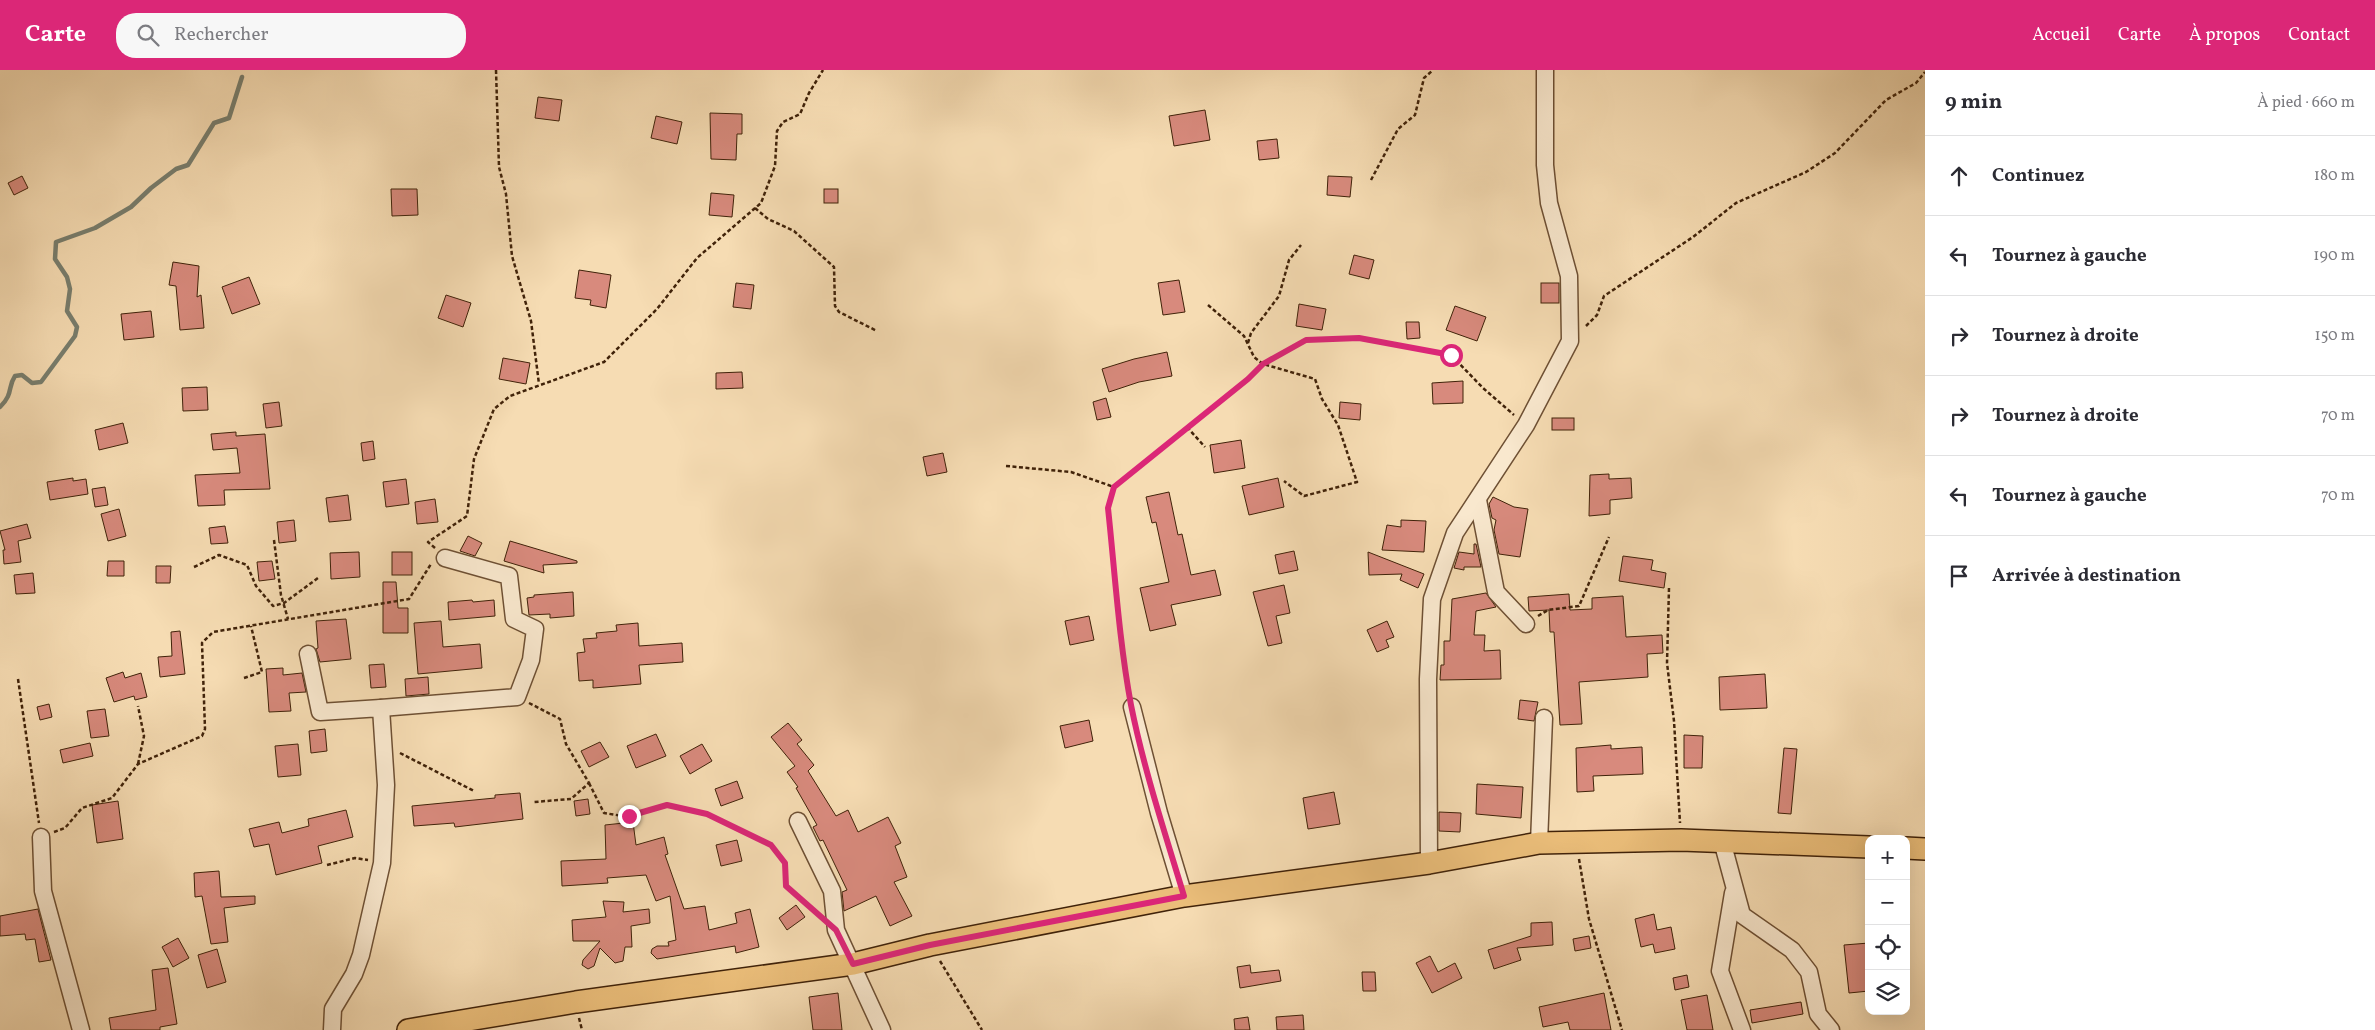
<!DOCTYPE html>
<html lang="fr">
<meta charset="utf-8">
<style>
:root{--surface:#fff;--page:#f7f7f7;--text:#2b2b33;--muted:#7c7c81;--line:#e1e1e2;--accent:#db2777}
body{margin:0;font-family:Vollkorn,serif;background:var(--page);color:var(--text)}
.controls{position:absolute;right:15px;bottom:15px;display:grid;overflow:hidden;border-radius:10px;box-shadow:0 5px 20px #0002}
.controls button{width:45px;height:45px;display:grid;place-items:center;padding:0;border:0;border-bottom:1px solid var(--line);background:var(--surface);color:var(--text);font:25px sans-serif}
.stop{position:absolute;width:15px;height:15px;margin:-11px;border:4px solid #db2777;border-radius:50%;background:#fff}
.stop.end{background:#db2777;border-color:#fff;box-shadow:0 1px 5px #0008}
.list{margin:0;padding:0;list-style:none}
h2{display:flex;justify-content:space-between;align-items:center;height:65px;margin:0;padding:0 20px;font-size:21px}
h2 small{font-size:16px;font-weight:400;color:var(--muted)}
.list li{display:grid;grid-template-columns:32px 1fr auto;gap:15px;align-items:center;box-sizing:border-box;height:80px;padding:0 20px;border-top:1px solid var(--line)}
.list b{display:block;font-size:19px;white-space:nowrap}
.list em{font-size:16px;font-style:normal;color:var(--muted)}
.icon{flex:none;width:28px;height:28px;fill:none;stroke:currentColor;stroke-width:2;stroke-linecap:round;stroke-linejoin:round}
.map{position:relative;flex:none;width:1925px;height:960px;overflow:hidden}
header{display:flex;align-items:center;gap:30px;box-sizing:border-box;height:70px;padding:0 25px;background:var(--accent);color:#fff}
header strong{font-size:24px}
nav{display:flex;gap:28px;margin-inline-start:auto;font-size:18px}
.search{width:350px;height:45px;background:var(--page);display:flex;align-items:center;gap:12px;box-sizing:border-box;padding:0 18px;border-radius:20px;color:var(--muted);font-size:19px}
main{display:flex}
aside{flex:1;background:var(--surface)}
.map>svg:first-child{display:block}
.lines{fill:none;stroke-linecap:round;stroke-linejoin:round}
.stream{stroke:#787e6e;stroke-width:4.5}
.building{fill:#d88a7d;stroke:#402209}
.minor-casing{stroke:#6e5034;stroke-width:19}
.major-casing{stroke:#402209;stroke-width:24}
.path{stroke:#402209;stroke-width:2.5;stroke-dasharray:4 2.5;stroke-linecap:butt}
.minor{stroke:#f9e8ce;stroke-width:16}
.major{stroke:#ebbe7a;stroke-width:21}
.route{stroke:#db2777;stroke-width:6}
</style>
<header>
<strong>Carte</strong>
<div class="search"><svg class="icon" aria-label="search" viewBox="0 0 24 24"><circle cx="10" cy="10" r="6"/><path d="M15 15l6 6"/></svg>Rechercher</div>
<nav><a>Accueil</a><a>Carte</a><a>À propos</a><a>Contact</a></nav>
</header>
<main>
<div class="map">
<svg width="1925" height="960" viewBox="0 0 1925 960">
<rect width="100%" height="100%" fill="#f6dcb3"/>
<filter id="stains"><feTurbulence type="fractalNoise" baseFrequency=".004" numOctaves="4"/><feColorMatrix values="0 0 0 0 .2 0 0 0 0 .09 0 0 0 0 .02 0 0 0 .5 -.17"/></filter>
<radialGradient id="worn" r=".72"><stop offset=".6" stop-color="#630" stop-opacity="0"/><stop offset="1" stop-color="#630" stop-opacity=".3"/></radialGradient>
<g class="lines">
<path class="stream" d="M0,337C14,323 7,318 15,306L22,305L32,313L41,312L75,266L77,257L67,241L70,219L67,207L55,189L56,172L95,158L131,137L151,118L176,99L188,95L214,53L229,48L242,7"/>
</g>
<g class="building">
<path d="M538,27L562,30L559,51L535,48Z"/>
<path d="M1205,40L1210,70L1174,76L1169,46Z"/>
<path d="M710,43L742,44V64H737L736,90L711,89Z"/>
<path d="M656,46L682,52L677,74L651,68Z"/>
<path d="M1277,69L1279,88L1259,90L1257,71Z"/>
<path d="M22,106L28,118L14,125L8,113Z"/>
<path d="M1328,106L1352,107L1350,127L1327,125Z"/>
<path d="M391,119H417L418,145L392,146Z"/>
<rect x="824" y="119" width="14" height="14"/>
<path d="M711,123L734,125L732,147L709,145Z"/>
<path d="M1354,185L1374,190L1369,209L1349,204Z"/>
<path d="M173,192L199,196L197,227L201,225L204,258L180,260L176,216L169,215Z"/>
<path d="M579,200L611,205L606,238L590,235L591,230L575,228Z"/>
<path d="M249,207L260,234L232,244L222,217Z"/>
<path d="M1179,210L1185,242L1163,245L1158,213Z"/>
<path d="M736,213L754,215L751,239L733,237Z"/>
<rect x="1541" y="213" width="18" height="20"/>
<path d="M446,225L471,233L463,257L438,248Z"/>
<path d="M1299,234L1326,239L1322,260L1296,256Z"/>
<path d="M1455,236L1486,247L1477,271L1446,260Z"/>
<path d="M151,241L154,267L124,270L121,244Z"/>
<path d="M1406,252H1419L1420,268L1407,269Z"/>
<path d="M1167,282L1172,306L1139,312L1109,322L1102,299L1134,289Z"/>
<path d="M503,288L530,293L526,314L499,309Z"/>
<path d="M742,302L743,318L716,319V303Z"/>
<path d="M1463,311V333L1433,334L1432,313Z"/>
<path d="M207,317L208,340L183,341L182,318Z"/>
<path d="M1106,328L1111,347L1097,350L1093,332Z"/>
<path d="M279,332L282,356L266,358L263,334Z"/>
<path d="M1340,332L1361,334L1360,350L1339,348Z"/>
<rect x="1552" y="348" width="22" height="12"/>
<path d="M123,353L128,373L99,380L95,360Z"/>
<path d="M236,362V366L265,364L270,419L224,420L225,435L198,436L195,405L240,403L237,378L213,380L211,364Z"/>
<path d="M1241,370L1245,398L1214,403L1210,375Z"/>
<path d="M373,371L375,389L363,391L361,373Z"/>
<path d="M943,383L947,402L927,406L923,387Z"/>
<path d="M1609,404V409L1631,408L1632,428L1610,430V444L1589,446L1590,405Z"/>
<path d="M73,408V411L86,409L88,424L50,430L47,412Z"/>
<path d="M1278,408L1284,437L1249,445L1242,416Z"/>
<path d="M406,409L409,434L386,437L383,412Z"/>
<path d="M105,417L108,435L95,437L92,419Z"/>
<path d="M1169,422L1178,465L1182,464L1191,505L1215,500L1221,525L1171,535L1176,555L1150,561L1140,518L1169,512L1156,452L1152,453L1146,427Z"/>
<path d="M348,425L351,450L329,452L326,428Z"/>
<path d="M1493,427L1514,437L1528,439L1520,487L1499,484L1494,460L1496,450L1492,448L1489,434Z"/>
<path d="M435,429L438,452L417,454L415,432Z"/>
<path d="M119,439L126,466L108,471L101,444Z"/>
<path d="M294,450L296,471L279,473L277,452Z"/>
<path d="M1401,450L1426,451L1424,482L1382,480L1387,455L1401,457Z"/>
<path d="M27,454L31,468L18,471L21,492L4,494L3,480H5L0,461Z"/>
<path d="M225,456L228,473L211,474L209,458Z"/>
<path d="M468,466L482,473L475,486L460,481Z"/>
<path d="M510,471L577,491V493L543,495L544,503L504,491Z"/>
<path d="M1474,474H1476L1481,497H1464V500L1454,498L1459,482L1474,484Z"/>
<path d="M1294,481L1298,500L1279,504L1275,485Z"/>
<path d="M359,482L360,507L331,509L330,483Z"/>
<rect x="392" y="482" width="20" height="23"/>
<path d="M1368,482L1424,504L1418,518L1400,510L1402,504L1369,505Z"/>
<path d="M1623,486L1653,490L1651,500L1666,503L1664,518L1619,511Z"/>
<path d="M108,491H124V506H107Z"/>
<path d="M272,491L275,509L259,511L257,492Z"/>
<path d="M156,496H171L170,513H156Z"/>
<path d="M33,503L35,523L16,524L14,505Z"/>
<path d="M383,512H396L398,538H408V563H383Z"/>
<path d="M1284,515L1290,543L1276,546L1282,573L1268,576L1253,522Z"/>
<path d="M573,522L574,546L550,548V544L529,545L527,528L534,527V525Z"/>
<path d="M1486,523L1496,537L1476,541L1474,565H1485L1484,581L1500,580L1501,609L1440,610L1441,595H1444V571H1450L1452,529Z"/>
<path d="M1569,524L1570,540L1592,539V528L1623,526L1626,567L1662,565L1663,583L1647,584L1648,607L1579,612L1582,654L1560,655L1554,562H1550L1549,540L1529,541L1528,527Z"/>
<path d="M472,530L473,532L494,530L495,546L449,550L448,532Z"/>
<path d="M1089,546L1094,570L1070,575L1065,551Z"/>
<path d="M346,549L351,589L320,592L316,579L318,578L316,551Z"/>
<path d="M441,551L443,577L480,574L482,598L418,604L414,553Z"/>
<path d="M1387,551L1394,567L1386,570L1389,577L1377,582L1367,560Z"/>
<path d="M638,553L639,576L682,573L683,592L639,595L641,614L593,618V610L579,611L577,583L585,582L583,569L597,568L596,563L617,561L616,555Z"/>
<path d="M180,561L185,604L160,607L158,587L172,586L171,562Z"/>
<path d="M384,594L386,617L371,618L369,595Z"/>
<path d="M283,598V605L302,603L306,622L289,623L291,641L269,642L266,599Z"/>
<path d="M123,602L125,608L141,603L147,627L135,630L134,626L114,632L106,608Z"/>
<path d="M1765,604L1767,638L1720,640L1719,607Z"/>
<path d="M428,607L429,624L406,626L405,609Z"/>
<path d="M1520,630L1538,632L1534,651L1518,649Z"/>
<path d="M49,634L52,647L40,650L37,637Z"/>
<path d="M105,639L109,666L91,668L87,641Z"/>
<path d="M1089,650L1093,671L1065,678L1060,656Z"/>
<path d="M788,653L802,670L797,674L814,695L808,701L836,746L848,740L858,762L888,747L901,773L895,776L907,807L894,812L912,846L890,856L876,826L844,841L842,822L847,820L823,770L820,771L813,757L817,755L796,718L798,717L787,702L795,696L771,667Z"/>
<path d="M325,659L327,681L311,683L309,661Z"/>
<path d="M656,664L666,686L636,698L627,676Z"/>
<path d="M1684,665L1703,666L1702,698H1684Z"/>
<path d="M600,672L609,687L589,697L581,681Z"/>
<path d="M90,673L93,686L63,693L60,680Z"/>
<path d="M298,674L301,705L278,707L275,676Z"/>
<path d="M702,674L712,691L690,704L680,686Z"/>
<path d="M1611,675V679L1642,677L1643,704L1593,706L1594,721L1577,722L1576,678Z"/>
<path d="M1784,678L1797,679L1791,744L1778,743Z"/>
<path d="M737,711L743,728L721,736L715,719Z"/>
<path d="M1477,714L1523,717L1521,748L1476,744Z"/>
<path d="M1334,722L1340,754L1308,759L1303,728Z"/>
<path d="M520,723L523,749L455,757L454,753L414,756L412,736L495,728V725Z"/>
<path d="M588,729L590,744L576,746L574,731Z"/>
<path d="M118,731L123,769L97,773L92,735Z"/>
<path d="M346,740L353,767L318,776L322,793L276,805L269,774L254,777L249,759L279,752L282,763L309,756L308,749Z"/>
<path d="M1439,742L1461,743L1460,762L1439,761Z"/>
<path d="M633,752L636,775L664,767L668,784L665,785L684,839L705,836L709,860L737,853L735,843L750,839L759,877L736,883L735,876L657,889L651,883L652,879L657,876H669L668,872L676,870L670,826L656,831L646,805L607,808L608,813L562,816L561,791L606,789L605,755Z"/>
<path d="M737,770L742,791L721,796L716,775Z"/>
<path d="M219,801L221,827L255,826V834L224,838L228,872L211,874L202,826L195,827L194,803Z"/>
<path d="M603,831L624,832L623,842L649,839L650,853L631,856L632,877H625L623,891L615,893L600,878L594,896L588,899L582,895L583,890L600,871H573L572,850L606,847Z"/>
<path d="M796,835L805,847L787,860L779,848Z"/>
<path d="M38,839L51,890L39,892L35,869L26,870L25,864L0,866V846Z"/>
<path d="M1654,844L1657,860L1671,857L1675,879L1655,883L1653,874L1641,877L1635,849Z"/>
<path d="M1552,852L1553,875L1517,878L1521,890L1494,899L1488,880L1531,866V853Z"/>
<path d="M1589,866L1591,878L1575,881L1573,869Z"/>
<path d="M178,868L189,888L173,897L162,877Z"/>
<path d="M1869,873V921L1849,923L1844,875Z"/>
<path d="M217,879L226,912L207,918L198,885Z"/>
<path d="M1430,886L1438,902L1455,893L1462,908L1432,923L1416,893Z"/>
<path d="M1250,895L1251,903L1279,900L1281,911L1240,918L1237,897Z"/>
<path d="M168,898L177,954L160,957V960H111L109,948L156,940L152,900Z"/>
<path d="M1362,902H1375L1376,921H1363Z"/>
<path d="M1687,905L1689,917L1675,920L1673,908Z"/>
<path d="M838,923L842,960H813L809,927Z"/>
<path d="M1604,923L1611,960H1570L1568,952L1543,957L1539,937Z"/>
<path d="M1707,925L1713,960H1687L1681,930Z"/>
<path d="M1801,932L1803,944L1752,953L1750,940Z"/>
<path d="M1303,945L1304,960H1277L1276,947Z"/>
<path d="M1248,947L1250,960H1235L1234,949Z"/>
</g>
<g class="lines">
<defs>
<g id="minor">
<path d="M1478,430L1496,522L1526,554"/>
<path d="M308,584L320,642L381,638L386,715L382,793L361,885L354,904L333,939L332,960"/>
<path d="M1132,637L1159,743L1184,826"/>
<path d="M381,638L517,627L531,590L535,559L514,549L509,506L445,488"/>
<path d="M798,751L832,821L836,860L882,960"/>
<path d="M41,767L43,821L81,960"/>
<path d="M1722,771L1742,845L1792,880L1809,902L1818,944L1831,960"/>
<path d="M1539,773L1544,648"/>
<path d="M1429,793L1428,609L1432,529L1455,463L1526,355L1570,271L1569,206L1549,133L1545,95V0"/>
<path d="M1733,823L1720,901L1742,960"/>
</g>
<g id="major">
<path d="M1906,778L1925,779"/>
<path d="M408,960L576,932L853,894L930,875L1184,826L1429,793L1539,773L1681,770L1869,777"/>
</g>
</defs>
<use href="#minor" class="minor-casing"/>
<use href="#major" class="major-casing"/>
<g class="path">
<path d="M496,0L499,97L506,124L512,186L531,251L539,314"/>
<path d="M1371,110L1398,59L1415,45L1424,8L1433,0"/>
<path d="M755,138L768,149L794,161L834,197L835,236L839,242L877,261"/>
<path d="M1208,235L1244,266L1254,287L1263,294L1315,309L1322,329L1338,355L1357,412L1304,426L1284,411"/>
<path d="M1586,256L1597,245L1604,226L1693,167L1736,133L1806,102L1835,83L1886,30L1916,13L1925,2"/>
<path d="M1248,273L1251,263L1279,226L1289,190L1301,175"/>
<path d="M1187,357L1205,377"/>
<path d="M1006,396L1071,402L1114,417"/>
<path d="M274,470L281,525L288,549"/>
<path d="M435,478L428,472L467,446L474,389L494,339L510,326L604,292L657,239L697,188L761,133L775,96L777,61L783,52L800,44L809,23L823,0"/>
<path d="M194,497L219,485L247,495L256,516L273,536L284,533L318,508"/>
<path d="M1669,518L1667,593L1674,651L1680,753"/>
<path d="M1538,546L1548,540L1579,536L1609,467"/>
<path d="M244,608L262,602L251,556"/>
<path d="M18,609L39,753"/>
<path d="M1129,623L1123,582L1108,438L1114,417L1248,309L1263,294L1306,270L1359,268L1451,285L1483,318L1514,345"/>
<path d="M529,633L560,649L566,674L589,713L571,729L534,732"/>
<path d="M400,683L474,721"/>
<path d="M138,694L144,666L138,636"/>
<path d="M589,713L604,743L629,747L667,735L707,744L771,775L785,793L786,816L820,846"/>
<path d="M54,762L65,758L82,738L112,728L138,694L202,666L205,659L202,573L213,562L409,529L431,494"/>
<path d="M1579,789L1589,849L1622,960"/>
<path d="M327,795L355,788L368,790"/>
<path d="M940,891L982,960"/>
<path d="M579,948L582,960"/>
</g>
<use href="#minor" class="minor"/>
<use href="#major" class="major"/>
</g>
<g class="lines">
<path class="route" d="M629,746L667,735L707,744L771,775L785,793L786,816L836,860L853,894L930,875L1184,826C1165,763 1144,700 1131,635C1119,570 1115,504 1108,438L1114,417L1248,309L1263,294L1306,270L1359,268L1451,285"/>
</g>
<rect width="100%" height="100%" filter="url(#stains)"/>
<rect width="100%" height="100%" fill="url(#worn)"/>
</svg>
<div class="controls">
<button>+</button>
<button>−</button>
<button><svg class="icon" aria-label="locate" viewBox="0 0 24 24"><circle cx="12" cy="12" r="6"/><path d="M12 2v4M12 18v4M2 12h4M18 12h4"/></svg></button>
<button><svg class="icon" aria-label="layers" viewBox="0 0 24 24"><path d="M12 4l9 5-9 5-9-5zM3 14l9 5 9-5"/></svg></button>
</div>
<div class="stop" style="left:1451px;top:285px"></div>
<div class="stop end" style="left:629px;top:746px"></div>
</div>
<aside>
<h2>9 min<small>À pied · 660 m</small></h2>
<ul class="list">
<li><svg class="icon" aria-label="ahead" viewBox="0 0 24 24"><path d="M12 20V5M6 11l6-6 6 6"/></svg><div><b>Continuez</b></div><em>180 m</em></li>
<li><svg class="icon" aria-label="left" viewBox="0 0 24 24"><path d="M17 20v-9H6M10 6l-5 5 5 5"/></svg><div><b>Tournez à gauche</b></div><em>190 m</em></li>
<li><svg class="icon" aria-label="right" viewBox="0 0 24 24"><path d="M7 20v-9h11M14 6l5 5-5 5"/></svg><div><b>Tournez à droite</b></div><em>150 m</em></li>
<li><svg class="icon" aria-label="right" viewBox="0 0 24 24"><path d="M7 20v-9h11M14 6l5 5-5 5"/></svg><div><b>Tournez à droite</b></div><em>70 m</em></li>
<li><svg class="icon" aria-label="left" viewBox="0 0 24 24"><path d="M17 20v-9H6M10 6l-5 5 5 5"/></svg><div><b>Tournez à gauche</b></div><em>70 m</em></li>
<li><svg class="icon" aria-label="arrive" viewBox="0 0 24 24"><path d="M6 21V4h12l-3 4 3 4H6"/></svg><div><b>Arrivée à destination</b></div></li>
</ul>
</aside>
</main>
